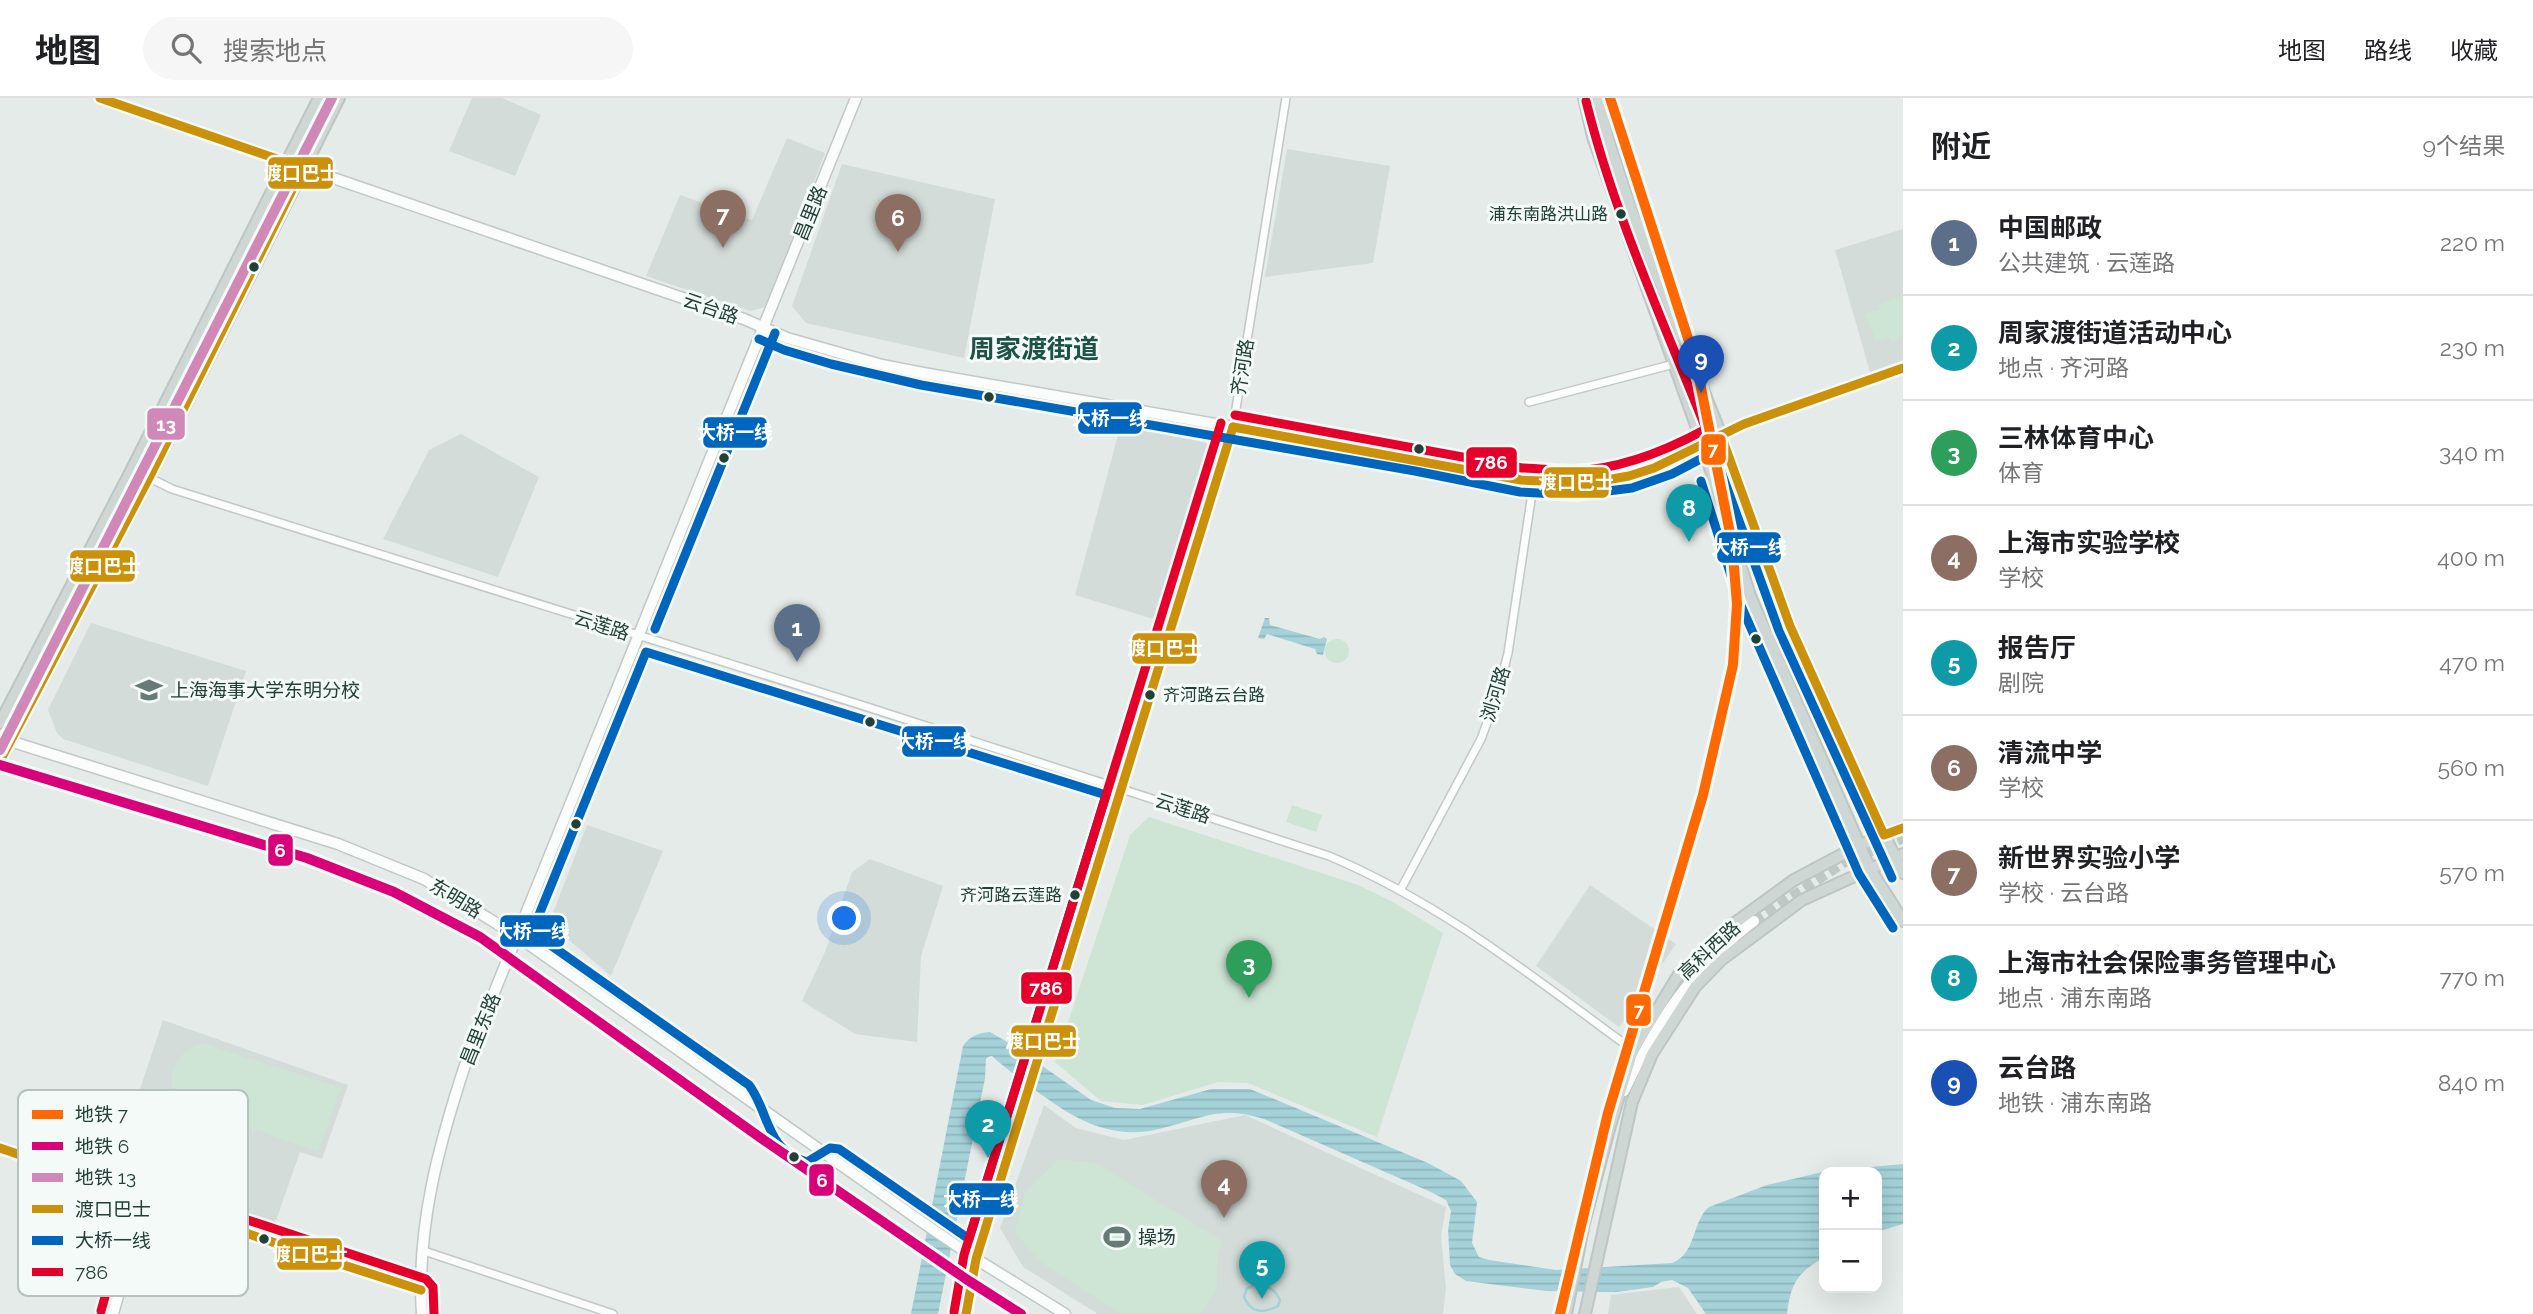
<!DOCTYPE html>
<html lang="zh">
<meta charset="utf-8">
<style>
:root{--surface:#fff;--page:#f6f6f6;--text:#202124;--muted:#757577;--line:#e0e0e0;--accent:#0b8043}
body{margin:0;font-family:Raleway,"Noto Sans SC",sans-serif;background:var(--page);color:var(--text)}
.controls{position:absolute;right:21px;bottom:21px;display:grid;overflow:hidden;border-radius:14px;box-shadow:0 7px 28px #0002}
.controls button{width:63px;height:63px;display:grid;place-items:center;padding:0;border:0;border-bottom:2px solid var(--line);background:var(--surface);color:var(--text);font:35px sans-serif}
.you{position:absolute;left:845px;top:821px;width:24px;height:24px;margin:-18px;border:5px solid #fff;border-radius:50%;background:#1a73e8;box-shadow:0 0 0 10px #1a73e833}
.badge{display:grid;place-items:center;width:46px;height:46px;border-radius:50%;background:var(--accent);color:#fff;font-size:23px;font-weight:700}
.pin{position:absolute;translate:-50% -58px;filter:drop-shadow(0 2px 4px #0008)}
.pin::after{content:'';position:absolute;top:37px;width:24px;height:21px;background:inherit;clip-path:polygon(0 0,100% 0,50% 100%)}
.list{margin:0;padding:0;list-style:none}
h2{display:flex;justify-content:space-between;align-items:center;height:91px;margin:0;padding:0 28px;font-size:30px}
h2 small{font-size:23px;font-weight:400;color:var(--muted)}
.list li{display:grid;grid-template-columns:46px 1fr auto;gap:21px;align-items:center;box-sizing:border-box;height:105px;padding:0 28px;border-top:2px solid var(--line)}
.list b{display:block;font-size:26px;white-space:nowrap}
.list p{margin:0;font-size:23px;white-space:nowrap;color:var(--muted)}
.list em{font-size:23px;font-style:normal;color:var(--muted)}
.icon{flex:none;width:38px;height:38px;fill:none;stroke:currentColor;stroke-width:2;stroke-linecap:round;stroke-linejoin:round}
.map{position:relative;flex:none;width:1903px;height:1216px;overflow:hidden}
header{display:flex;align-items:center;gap:42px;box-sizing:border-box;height:98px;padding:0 35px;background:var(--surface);border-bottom:2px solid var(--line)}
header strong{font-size:33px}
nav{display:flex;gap:38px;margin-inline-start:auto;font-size:24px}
.search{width:490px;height:63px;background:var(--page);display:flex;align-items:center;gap:18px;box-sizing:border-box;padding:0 24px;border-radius:38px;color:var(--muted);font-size:26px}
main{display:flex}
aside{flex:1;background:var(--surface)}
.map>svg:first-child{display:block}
.built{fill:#d3dcd8}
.green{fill:#cee4d5}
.water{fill:url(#water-rules)}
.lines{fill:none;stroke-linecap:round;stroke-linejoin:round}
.stream{stroke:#a5d2d9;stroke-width:2.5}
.secondary-tunnel{stroke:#bec9c5;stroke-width:10;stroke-dasharray:10 5;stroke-linecap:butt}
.street-casing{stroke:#c2c8c5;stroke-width:10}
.secondary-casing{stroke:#c1c8c5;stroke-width:13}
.primary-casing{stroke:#bdc6c4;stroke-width:14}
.street{stroke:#fbfcfc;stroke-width:7}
.secondary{stroke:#fbfcfc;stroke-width:10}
.primary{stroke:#ced7d4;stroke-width:10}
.bus-1-casing{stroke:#f4faf7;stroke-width:14}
.bus-2-casing{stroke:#f4faf7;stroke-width:14}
.bus-3-casing{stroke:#f4faf7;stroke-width:14}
.bus-1{stroke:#cc910b;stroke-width:9}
.bus-2{stroke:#0065bd;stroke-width:9}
.bus-3{stroke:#e4002b;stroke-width:9}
.metro-1-casing{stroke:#f4faf7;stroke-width:16}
.metro-2-casing{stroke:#f4faf7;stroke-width:16}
.metro-3-casing{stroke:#f4faf7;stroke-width:16}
.metro-1{stroke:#ff6900;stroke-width:10}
.metro-2{stroke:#d9017a;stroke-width:10}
.metro-3{stroke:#d088b8;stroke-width:10}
.bus-dot{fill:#223f38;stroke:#f4faf7;stroke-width:2.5}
.labels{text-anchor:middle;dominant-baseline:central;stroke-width:6;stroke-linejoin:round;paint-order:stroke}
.bus-label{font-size:17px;fill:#223f38;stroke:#f4faf7;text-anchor:end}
.street-label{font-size:19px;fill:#223f38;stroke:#f4faf7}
.poi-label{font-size:19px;fill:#223f38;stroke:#f4faf7;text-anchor:start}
.district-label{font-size:26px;font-weight:bold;fill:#1d5246;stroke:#f4faf7}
.key{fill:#f4faf7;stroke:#b5c2be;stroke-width:2}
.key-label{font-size:19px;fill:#223f38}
.line-badge{stroke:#f4faf7;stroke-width:2.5}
.badge-label{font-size:19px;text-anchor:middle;font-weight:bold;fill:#fff}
</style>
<header>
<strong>地图</strong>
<div class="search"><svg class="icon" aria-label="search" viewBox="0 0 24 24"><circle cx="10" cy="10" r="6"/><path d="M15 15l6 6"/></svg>搜索地点</div>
<nav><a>地图</a><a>路线</a><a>收藏</a></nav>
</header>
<main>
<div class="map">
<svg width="1903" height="1216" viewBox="0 0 1903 1216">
<defs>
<pattern id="water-rules" width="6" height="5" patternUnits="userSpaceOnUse" patternTransform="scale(1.75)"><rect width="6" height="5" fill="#a5d2d9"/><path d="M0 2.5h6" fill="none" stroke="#8eb5bb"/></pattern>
</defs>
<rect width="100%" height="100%" fill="#e5ebe8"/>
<g class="built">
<path d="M472,0H502L541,17L515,78L449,53Z"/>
<path d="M787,40L825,55L766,209L750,213L646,178L680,97L752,122Z"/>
<path d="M1287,51L1390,68L1373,165L1265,179Z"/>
<path d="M842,66L995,101L964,260L806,225L792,208Z"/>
<path d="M1903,131V262L1870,274L1835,152Z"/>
<path d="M1121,326L1215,347L1157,522L1075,497Z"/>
<path d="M461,336L539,379L498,479L383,441L429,352Z"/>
<path d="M91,525L246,573L208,688L63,641L57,635L48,612Z"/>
<path d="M587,727L663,753L611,878L549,825Z"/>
<path d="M870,761L943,788L921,858L917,944L855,936L802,903L825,854L852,774Z"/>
<path d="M1590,787L1676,846L1619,929L1536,868Z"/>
<path d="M163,922L348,987L322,1061L300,1054L273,1131L112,1075Z"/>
<path d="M1044,1007L1076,1030L1124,1042L1245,1017L1446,1109L1441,1138L1446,1190L1443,1216H1098L1023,1169L1000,1130Z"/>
<path d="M1679,1189L1697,1216H1608L1611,1197Z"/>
</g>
<g class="green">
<path d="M1903,197V240L1892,244L1890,240L1876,244L1865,216L1879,211L1878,207Z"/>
<circle cx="1337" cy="553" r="12"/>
<path d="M1292,707L1322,717L1316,734L1286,724Z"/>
<path d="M1149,719L1358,787L1395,805L1443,835L1377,1039L1248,985L1218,984L1143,1007L1101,1003L1055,964L1130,737Z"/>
<path d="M202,945L341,990L318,1054L186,1007C159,988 174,954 202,945Z"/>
<path d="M1059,1061L1096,1065L1224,1144L1218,1154L1217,1191L1200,1216H1121L1038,1162L1015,1134L1025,1094Z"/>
</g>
<g class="water">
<path d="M1265,520H1269L1270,527L1320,541L1324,539L1327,541L1323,557L1317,556L1315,551L1267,536L1264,541L1258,540Z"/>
<path d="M990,934L1014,948L1091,1002L1115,1010L1140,1011L1211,991H1250L1428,1065L1461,1083L1477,1104L1472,1145L1479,1159L1489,1162L1556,1172L1672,1165C1696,1157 1692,1123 1709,1109L1767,1087L1827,1073L1903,1066V1126L1877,1134V1074H1824V1160C1798,1173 1790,1187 1787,1216H1706L1688,1190L1672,1182L1661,1184L1653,1189L1617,1194L1547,1193L1466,1183L1455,1176L1450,1167L1448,1132L1451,1113L1446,1102L1431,1094L1264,1021C1217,1007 1203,1021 1159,1031C1110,1043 1073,1020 1035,992C1021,981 1006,971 992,958L988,959L986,961L985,980L938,1216H911L963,948C970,938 978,935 990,934Z"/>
</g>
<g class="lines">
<path class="stream" d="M1258,1186C1269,1188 1275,1192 1280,1202L1278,1208C1263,1216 1251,1215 1244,1199L1247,1190Z"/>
<path class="secondary-tunnel" d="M1754,823L1845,764L1903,740"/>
<defs>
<g id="street">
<path d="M1529,304L1674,266"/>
<path d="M132,371L172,391L858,606L1329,758C1443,806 1534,880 1633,952"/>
<path d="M1401,791L1481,641L1497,598L1508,555L1534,382"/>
<path d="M0,1050L263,1141L421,1192"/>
<path d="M424,1153L613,1216"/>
<path d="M966,1216L976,1161L1233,329L1286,0"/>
</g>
<g id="secondary">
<path d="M100,0L744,221L787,240L882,267L923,275L1417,361L1521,382L1562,385L1602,383L1642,374L1667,365L1744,326L1903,270"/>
<path d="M0,640L338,746L424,781L517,838L922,1124L976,1161L1065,1216"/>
<path d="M1624,993C1658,922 1691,871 1754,823"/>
<path d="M113,1216L145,1100"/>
<path d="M422,1216C416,1129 439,1046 466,964L856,0"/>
</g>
<g id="primary">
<path d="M1584,0L1593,39L1703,347L1750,498L1870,771L1903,823"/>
<path d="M1598,0L1608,41L1631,111L1721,337L1790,528L1884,737L1903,775"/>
<path d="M0,625L132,371L319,0"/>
<path d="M0,663L149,380L339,0"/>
<path d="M1566,1216L1584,1125L1610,1028L1633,952L1679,876L1728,830L1794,782L1860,747L1903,730"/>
<path d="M1585,1216L1632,1004L1652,956L1695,889L1721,862L1802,802L1903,756"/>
</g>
</defs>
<use href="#street" class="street-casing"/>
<use href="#secondary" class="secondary-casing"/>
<use href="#primary" class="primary-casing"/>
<use href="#street" class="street"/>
<use href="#secondary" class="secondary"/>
<use href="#primary" class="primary"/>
<defs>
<g id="bus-1">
<path d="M1233,329L1521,382L1589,385L1629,378L1654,370L1744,326L1903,270"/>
<path d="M1721,337L1790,528L1884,737L1903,730"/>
<path d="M0,663L149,380L303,70L100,0"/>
<path d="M0,1050L263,1141L421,1192"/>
<path d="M966,1216L976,1161L1233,329"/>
</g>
<g id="bus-2">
<path d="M759,241L784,252L831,266L921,287L1415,373L1520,394L1576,397L1632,390L1672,376L1714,354L1779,533L1892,780"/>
<path d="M1701,383L1739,503L1859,776L1893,830"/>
<path d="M655,531L775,235"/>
<path d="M646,554L1106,697L969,1141L839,1051L830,1050L807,1064C765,1052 770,1015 749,987L532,834Z"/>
</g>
<g id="bus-3">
<path d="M1235,317L1522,370C1539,370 1555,373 1571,373C1619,372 1664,354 1706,331C1663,223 1614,116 1586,3"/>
<path d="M101,1213L134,1096L139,1089L145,1088L426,1181L433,1189L434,1215"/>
<path d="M954,1214L964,1157L1221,325"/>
</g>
</defs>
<use href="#bus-1" class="bus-1-casing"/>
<use href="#bus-2" class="bus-2-casing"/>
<use href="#bus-3" class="bus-3-casing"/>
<use href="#bus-1" class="bus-1"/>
<use href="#bus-2" class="bus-2"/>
<use href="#bus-3" class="bus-3"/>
<defs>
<path id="metro-1" d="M1560,1216L1608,1015L1703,697L1733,567L1737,506L1732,445L1696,265L1610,0"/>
<path id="metro-2" d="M0,667L307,760L394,794L480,839L758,1038L966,1181L1021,1216"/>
<path id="metro-3" d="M0,652L332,0"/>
</defs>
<use href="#metro-1" class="metro-1-casing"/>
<use href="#metro-2" class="metro-2-casing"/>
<use href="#metro-3" class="metro-3-casing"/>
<use href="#metro-1" class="metro-1"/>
<use href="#metro-2" class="metro-2"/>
<use href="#metro-3" class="metro-3"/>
</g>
<defs>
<symbol id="university-bare" viewBox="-9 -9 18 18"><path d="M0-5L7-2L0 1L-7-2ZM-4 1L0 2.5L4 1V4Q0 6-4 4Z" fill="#667b76" stroke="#f4faf7" stroke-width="2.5" paint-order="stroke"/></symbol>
<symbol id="stadium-bare" viewBox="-9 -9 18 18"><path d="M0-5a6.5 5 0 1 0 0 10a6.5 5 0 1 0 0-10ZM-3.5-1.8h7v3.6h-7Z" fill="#667b76" stroke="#f4faf7" stroke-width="2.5" paint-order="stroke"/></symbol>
</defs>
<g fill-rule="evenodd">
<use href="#university-bare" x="130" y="573" width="38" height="38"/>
<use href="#stadium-bare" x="1098" y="1120" width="38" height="38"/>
</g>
<g class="bus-dot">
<circle cx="1621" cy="116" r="6"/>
<circle cx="254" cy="169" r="6"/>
<circle cx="989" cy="299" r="6"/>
<circle cx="1419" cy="351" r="6"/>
<circle cx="724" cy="360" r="6"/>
<circle cx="1756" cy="541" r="6"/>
<circle cx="1150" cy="597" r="6"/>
<circle cx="870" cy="624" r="6"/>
<circle cx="576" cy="726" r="6"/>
<circle cx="1075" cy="797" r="6"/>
<circle cx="794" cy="1059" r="6"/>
<circle cx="264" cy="1141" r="6"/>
</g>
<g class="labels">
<g class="bus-label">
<text x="1608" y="116">浦东南路洪山路</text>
<text x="1163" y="597" text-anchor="start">齐河路云台路</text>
<text x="1062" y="797">齐河路云莲路</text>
</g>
<g class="street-label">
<text transform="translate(810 115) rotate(-68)">昌里路</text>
<text transform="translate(711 210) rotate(19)">云台路</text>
<text transform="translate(1242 269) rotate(-81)">齐河路</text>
<text transform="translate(602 527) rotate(18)">云莲路</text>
<text transform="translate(1495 596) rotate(-73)">浏河路</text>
<text transform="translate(1183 710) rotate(18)">云莲路</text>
<text transform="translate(456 800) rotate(31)">东明路</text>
<text transform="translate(1709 852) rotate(-43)">高科西路</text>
<text transform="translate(480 931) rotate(-68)">昌里东路</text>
</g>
<g class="poi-label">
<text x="170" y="592">上海海事大学东明分校</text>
<text x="1138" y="1139">操场</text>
</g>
<g class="district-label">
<text x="1034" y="251">周家渡街道</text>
</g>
</g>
<rect x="18" y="992" width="230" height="206" rx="10" class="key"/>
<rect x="32" y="1012" width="31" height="9" fill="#ff6900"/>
<rect x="32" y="1044" width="31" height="8" fill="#d9017a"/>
<rect x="32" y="1075" width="31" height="9" fill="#d088b8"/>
<rect x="32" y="1107" width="31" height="8" fill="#cc910b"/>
<rect x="32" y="1138" width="31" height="9" fill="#0065bd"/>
<rect x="32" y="1170" width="31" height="8" fill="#e4002b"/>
<g class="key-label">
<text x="75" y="1023">地铁 7</text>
<text x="75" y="1055">地铁 6</text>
<text x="75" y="1086">地铁 13</text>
<text x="75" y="1118">渡口巴士</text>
<text x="75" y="1149">大桥一线</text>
<text x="75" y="1181">786</text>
</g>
<g class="line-badge">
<rect x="267" y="58" width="67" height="34" rx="7" fill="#cc910b"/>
<rect x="1077" y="303" width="66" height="34" rx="7" fill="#0065bd"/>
<rect x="146" y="309" width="40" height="34" rx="7" fill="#d088b8"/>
<rect x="702" y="318" width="66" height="33" rx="7" fill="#0065bd"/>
<rect x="1700" y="335" width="27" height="33" rx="7" fill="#ff6900"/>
<rect x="1465" y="348" width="53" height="33" rx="7" fill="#e4002b"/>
<rect x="1543" y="368" width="67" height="33" rx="7" fill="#cc910b"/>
<rect x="1716" y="433" width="66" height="33" rx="7" fill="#0065bd"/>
<rect x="69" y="451" width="67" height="34" rx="7" fill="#cc910b"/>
<rect x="1131" y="534" width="67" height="33" rx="7" fill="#cc910b"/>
<rect x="901" y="627" width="66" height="33" rx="7" fill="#0065bd"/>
<rect x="267" y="735" width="27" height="34" rx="7" fill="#d9017a"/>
<rect x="499" y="816" width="67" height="34" rx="7" fill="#0065bd"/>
<rect x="1020" y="873" width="53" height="34" rx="7" fill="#e4002b"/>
<rect x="1625" y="895" width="27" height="34" rx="7" fill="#ff6900"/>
<rect x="1010" y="926" width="67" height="34" rx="7" fill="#cc910b"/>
<rect x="808" y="1065" width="27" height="34" rx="7" fill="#d9017a"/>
<rect x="948" y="1084" width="67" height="34" rx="7" fill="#0065bd"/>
<rect x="276" y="1139" width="67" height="34" rx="7" fill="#cc910b"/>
</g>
<g class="badge-label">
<text x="301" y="82">渡口巴士</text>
<text x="1110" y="327">大桥一线</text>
<text x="166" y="333">13</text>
<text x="735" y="341">大桥一线</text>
<text x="1713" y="358">7</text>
<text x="1491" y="371">786</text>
<text x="1576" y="391">渡口巴士</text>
<text x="1749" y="456">大桥一线</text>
<text x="103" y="475">渡口巴士</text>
<text x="1165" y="557">渡口巴士</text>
<text x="934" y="650">大桥一线</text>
<text x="280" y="759">6</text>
<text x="532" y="840">大桥一线</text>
<text x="1046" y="897">786</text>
<text x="1639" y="919">7</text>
<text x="1043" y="950">渡口巴士</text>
<text x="822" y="1089">6</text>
<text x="981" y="1108">大桥一线</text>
<text x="310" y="1163">渡口巴士</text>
</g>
</svg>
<div class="controls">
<button>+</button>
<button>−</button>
</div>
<div class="you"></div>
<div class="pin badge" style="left:797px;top:564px;background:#5c6f8a">1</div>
<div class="pin badge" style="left:988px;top:1060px;background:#0f9aa8">2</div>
<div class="pin badge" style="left:1249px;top:900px;background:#2e9e5b">3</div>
<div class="pin badge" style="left:1224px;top:1120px;background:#8d6e63">4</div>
<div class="pin badge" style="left:1262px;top:1201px;background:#0f9aa8">5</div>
<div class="pin badge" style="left:898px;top:154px;background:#8d6e63">6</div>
<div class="pin badge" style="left:723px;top:150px;background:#8d6e63">7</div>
<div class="pin badge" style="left:1689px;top:444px;background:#0f9aa8">8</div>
<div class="pin badge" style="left:1701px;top:295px;background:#1a4fb4">9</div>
</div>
<aside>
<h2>附近<small>9个结果</small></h2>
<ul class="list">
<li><span class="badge" style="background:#5c6f8a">1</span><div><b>中国邮政</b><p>公共建筑 · 云莲路</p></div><em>220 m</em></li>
<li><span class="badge" style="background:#0f9aa8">2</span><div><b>周家渡街道活动中心</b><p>地点 · 齐河路</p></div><em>230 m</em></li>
<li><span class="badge" style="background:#2e9e5b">3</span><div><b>三林体育中心</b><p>体育</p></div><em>340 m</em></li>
<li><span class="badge" style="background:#8d6e63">4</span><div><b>上海市实验学校</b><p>学校</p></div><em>400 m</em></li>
<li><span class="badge" style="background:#0f9aa8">5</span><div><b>报告厅</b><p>剧院</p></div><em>470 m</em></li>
<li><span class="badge" style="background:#8d6e63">6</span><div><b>清流中学</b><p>学校</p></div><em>560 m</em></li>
<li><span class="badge" style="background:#8d6e63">7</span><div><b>新世界实验小学</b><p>学校 · 云台路</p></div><em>570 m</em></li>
<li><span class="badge" style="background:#0f9aa8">8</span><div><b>上海市社会保险事务管理中心</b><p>地点 · 浦东南路</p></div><em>770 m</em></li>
<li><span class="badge" style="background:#1a4fb4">9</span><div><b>云台路</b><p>地铁 · 浦东南路</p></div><em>840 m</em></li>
</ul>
</aside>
</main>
